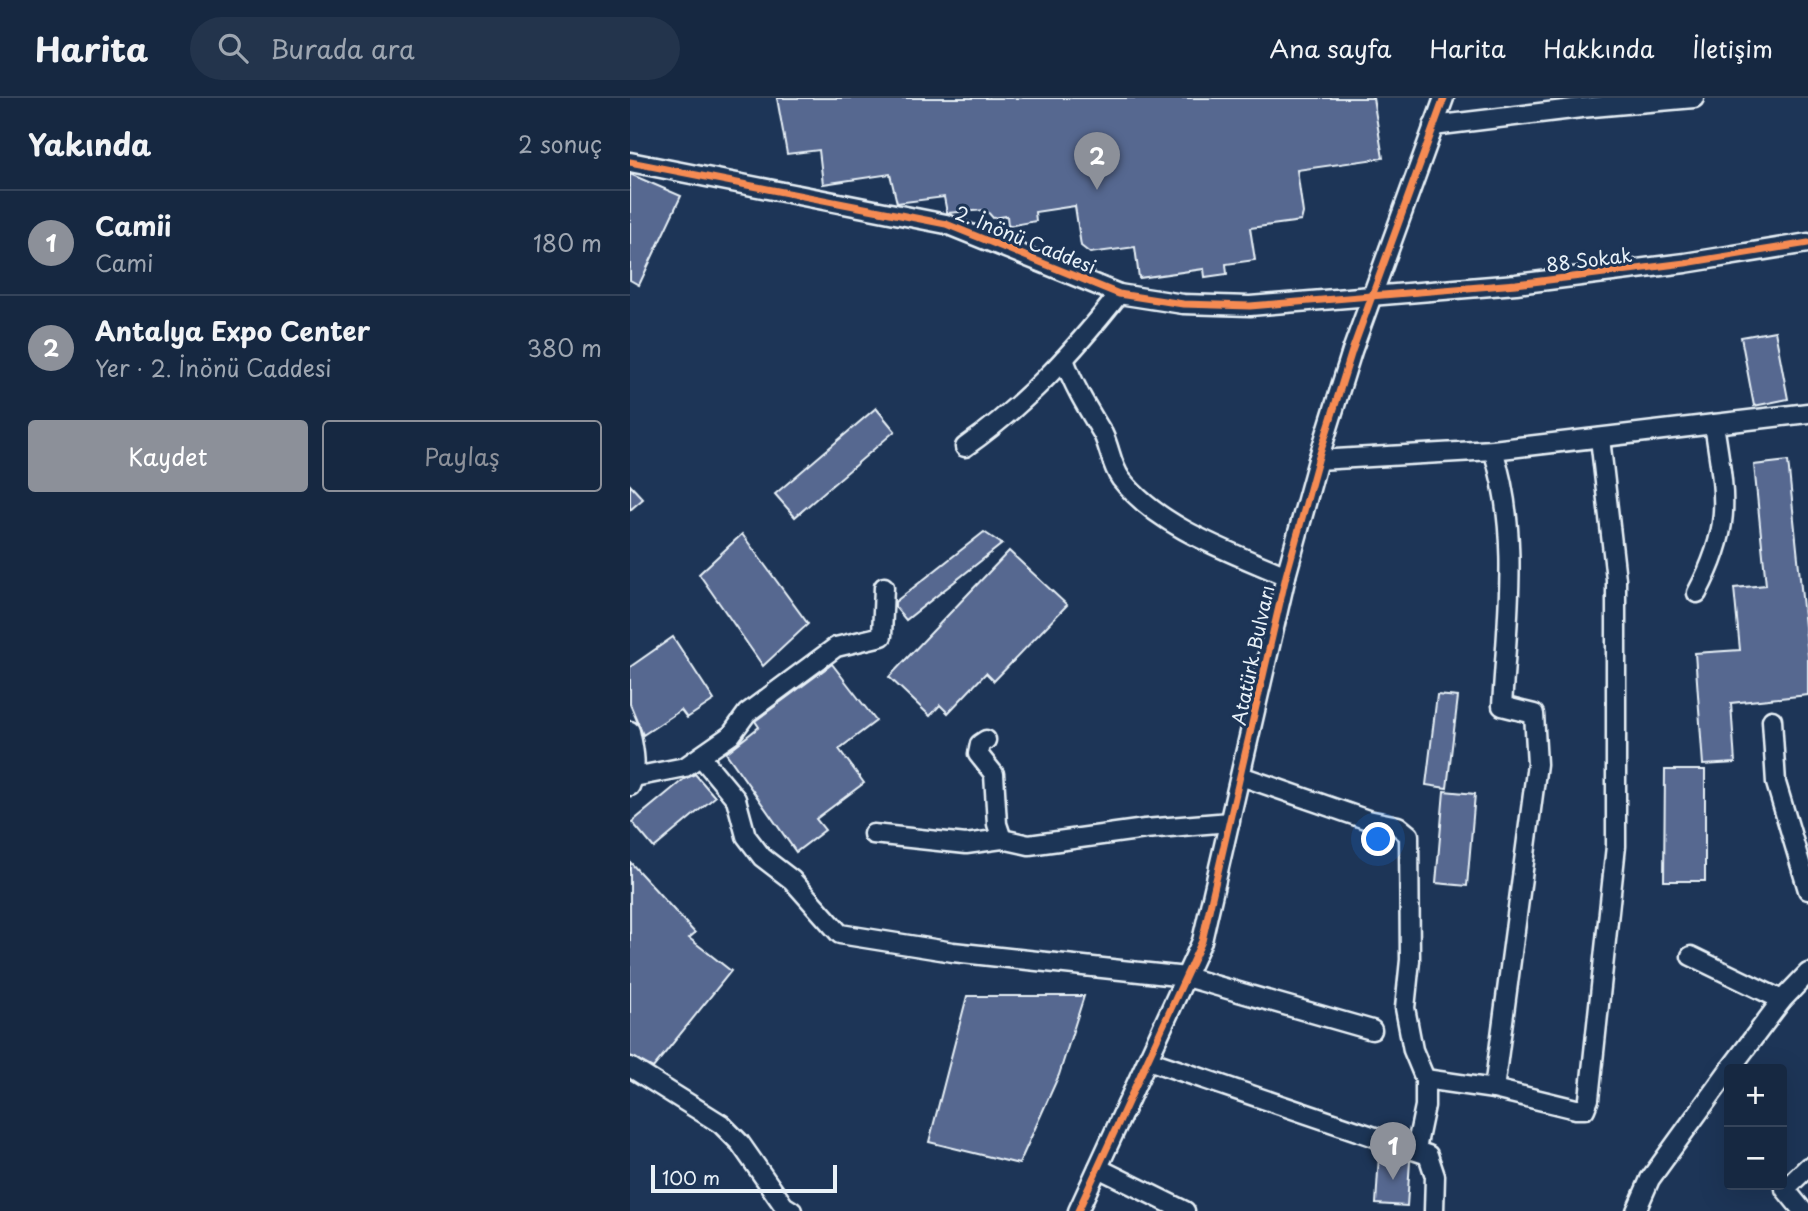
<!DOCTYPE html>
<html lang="tr">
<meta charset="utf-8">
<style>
:root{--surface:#162841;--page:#23344c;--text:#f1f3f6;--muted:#9ea6b1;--line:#35445a;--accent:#8c9099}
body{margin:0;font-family:"Playpen Sans",sans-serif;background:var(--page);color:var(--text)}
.controls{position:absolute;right:21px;bottom:21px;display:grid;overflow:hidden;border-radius:7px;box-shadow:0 7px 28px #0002}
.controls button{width:63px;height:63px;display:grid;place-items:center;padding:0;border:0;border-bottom:2px solid var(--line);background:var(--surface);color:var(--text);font:35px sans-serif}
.scale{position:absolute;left:21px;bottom:18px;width:186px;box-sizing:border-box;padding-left:7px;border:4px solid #e8f1f8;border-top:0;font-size:19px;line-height:24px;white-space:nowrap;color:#e8f1f8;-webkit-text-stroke:5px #1d3557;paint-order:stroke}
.you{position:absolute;left:749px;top:742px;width:24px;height:24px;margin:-18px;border:5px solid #fff;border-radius:50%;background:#1a73e8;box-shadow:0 0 0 10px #1a73e833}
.badge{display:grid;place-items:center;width:46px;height:46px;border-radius:50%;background:var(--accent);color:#fff;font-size:23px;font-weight:700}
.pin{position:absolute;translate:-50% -58px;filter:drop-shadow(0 2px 4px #0008)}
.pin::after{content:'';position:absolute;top:37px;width:24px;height:21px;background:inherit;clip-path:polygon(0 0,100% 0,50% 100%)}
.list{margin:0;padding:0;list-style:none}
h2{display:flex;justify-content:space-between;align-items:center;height:91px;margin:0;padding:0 28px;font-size:30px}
h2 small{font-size:23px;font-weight:400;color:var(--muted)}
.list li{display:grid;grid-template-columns:46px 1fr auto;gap:21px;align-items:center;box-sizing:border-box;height:105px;padding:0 28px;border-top:2px solid var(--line)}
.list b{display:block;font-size:26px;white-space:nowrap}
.list p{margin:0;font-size:23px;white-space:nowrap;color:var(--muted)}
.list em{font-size:23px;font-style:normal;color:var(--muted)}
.actions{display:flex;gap:14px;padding:21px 28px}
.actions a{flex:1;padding:16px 0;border:2px solid var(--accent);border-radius:7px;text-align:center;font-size:24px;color:var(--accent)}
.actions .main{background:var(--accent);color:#fff}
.icon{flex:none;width:38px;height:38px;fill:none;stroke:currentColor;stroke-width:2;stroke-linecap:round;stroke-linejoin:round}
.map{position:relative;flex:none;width:1178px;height:1113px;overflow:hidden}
header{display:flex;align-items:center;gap:42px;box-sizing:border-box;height:98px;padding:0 35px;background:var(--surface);border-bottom:2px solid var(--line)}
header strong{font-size:33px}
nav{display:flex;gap:38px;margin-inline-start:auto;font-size:24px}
.search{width:490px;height:63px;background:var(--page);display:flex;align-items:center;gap:18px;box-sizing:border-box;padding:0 24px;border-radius:38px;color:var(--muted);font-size:26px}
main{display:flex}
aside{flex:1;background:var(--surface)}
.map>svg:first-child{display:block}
.building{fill:#566890;stroke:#e8f1f8;stroke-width:2}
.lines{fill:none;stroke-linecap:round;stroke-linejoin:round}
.minor-casing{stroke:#e8f1f8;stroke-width:23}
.minor{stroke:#1d3557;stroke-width:18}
.cycleway-casing{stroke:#1d3557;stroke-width:11}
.cycleway{stroke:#f68b52;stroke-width:7}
.labels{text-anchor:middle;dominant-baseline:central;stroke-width:6;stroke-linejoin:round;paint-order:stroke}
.street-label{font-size:19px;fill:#e8f1f8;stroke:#1d3557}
</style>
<header>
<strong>Harita</strong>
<div class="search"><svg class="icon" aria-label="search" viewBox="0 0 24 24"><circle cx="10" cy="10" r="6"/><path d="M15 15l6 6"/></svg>Burada ara</div>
<nav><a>Ana sayfa</a><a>Harita</a><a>Hakkında</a><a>İletişim</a></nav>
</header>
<main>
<aside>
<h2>Yakında<small>2 sonuç</small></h2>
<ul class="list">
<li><span class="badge">1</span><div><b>Camii</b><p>Cami</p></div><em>180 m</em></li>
<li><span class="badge">2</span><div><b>Antalya Expo Center</b><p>Yer · 2. İnönü Caddesi</p></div><em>380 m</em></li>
</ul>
<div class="actions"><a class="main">Kaydet</a><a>Paylaş</a></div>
</aside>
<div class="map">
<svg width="1178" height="1113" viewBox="0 0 1178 1113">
<rect width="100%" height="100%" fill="#1d3557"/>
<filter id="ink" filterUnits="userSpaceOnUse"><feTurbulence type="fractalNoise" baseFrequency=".0143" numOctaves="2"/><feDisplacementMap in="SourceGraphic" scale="14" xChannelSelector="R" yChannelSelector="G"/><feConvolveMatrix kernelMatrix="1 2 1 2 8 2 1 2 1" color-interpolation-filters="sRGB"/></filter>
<g filter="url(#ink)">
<g class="building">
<path d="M147,0H743L753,60L667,72L673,115L671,123L620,130L625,162L596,166L597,176L575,179L574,171L509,180L505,149L460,155L451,148L445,108L405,114L406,123L378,128L377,118L363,120L356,112L317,115L314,99L267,105L260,76L193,86L189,52L157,56Z"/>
<path d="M0,76L51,98L9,187L0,182Z"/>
<path d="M1145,233L1158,301L1124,308L1111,239Z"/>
<path d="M246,310L265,333L165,419L145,396Z"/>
<path d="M1158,363L1178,558V597L1101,605L1105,665L1073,667L1065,555L1110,552L1104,490L1136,487L1124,367Z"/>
<path d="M0,387L13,401L0,412Z"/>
<path d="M354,434L372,446L276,522L265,509V504Z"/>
<path d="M112,436L178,526L133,568L69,476Z"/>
<path d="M379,453L437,507L364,583L356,575L318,615L310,607L300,618L259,579Z"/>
<path d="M43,539L84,602L57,620L51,612L13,637L0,606V569Z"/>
<path d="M202,566L246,623L209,651L234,685L186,721L195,732L166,754L96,655L129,629L125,623Z"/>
<path d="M807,597L828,599L817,690L796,687Z"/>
<path d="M1035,672H1075V783H1034Z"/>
<path d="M65,676L85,699L24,750L2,724L54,681Z"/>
<path d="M814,693L845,696L837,788L806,785Z"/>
<path d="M0,764L65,835L59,840L101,873L23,970L0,958Z"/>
<path d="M337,898H454L429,977L389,1066L299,1044Z"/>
<path d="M749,1057L780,1063L777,1108L746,1106Z"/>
</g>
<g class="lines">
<defs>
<g id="minor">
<path d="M803,28L951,10L1064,0"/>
<path d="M0,64L316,126L489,196L553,206L620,208L886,186L1055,165L1178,145"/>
<path d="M434,261C444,289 458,311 473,336C480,350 481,367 491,381C529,430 601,454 656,478"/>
<path d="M335,349C395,307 444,253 489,196"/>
<path d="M863,352C890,434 877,523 872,608L904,616L907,666L864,991"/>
<path d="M688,362L863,352L1178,315"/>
<path d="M1067,495C1103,427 1095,399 1084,326"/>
<path d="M1142,622L1146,685L1178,792"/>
<path d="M0,633C4,652 8,670 0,688"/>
<path d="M356,642L350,646L348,656L364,676L367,726L372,741"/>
<path d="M71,659L106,701L116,738L132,759L162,782L210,836L323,854L556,879L742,932"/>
<path d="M611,678L738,722L768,728L779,737L780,862L775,910L783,952L795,981"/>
<path d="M4,679L55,669L101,637L117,615L206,549L252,538L254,489"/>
<path d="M243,736L336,746L372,741L399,747L515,731L600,724"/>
<path d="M1061,858L1152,902"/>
<path d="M518,962L798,1057L805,1078L804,1113"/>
<path d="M0,969L91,1026L110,1045L154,1108L162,1113"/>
<path d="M1100,971L1152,902L1178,875"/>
<path d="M786,1051L795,1008V981L864,991L946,1011H955L959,1001L986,748V481L970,340"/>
<path d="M468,1070L555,1113"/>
<path d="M448,1113L572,843L656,478L688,362L722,253L814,0"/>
<path d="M1006,1113L1020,1081L1099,972"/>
<path d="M1173,1113L1155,1091L1178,1069"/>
</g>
</defs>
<use href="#minor" class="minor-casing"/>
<use href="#minor" class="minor"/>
<defs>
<g id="cycleway">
<path d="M0,64L316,126L489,196L553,206L620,208L886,186L1055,165L1178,145"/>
<path d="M448,1113L572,843L656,478L688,362L722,253L814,0"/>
</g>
</defs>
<use href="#cycleway" class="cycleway-casing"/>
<use href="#cycleway" class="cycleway"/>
</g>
</g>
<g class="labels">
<g class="street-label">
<text transform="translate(396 141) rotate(22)">2. İnönü Caddesi</text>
<text transform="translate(959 161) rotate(-7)">88 Sokak</text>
<text transform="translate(622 557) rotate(-78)">Atatürk Bulvarı</text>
</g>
</g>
</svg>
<div class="controls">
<button>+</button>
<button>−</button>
</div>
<div class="scale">100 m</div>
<div class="you"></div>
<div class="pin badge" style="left:763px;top:1082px">1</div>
<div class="pin badge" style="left:467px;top:92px">2</div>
</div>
</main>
